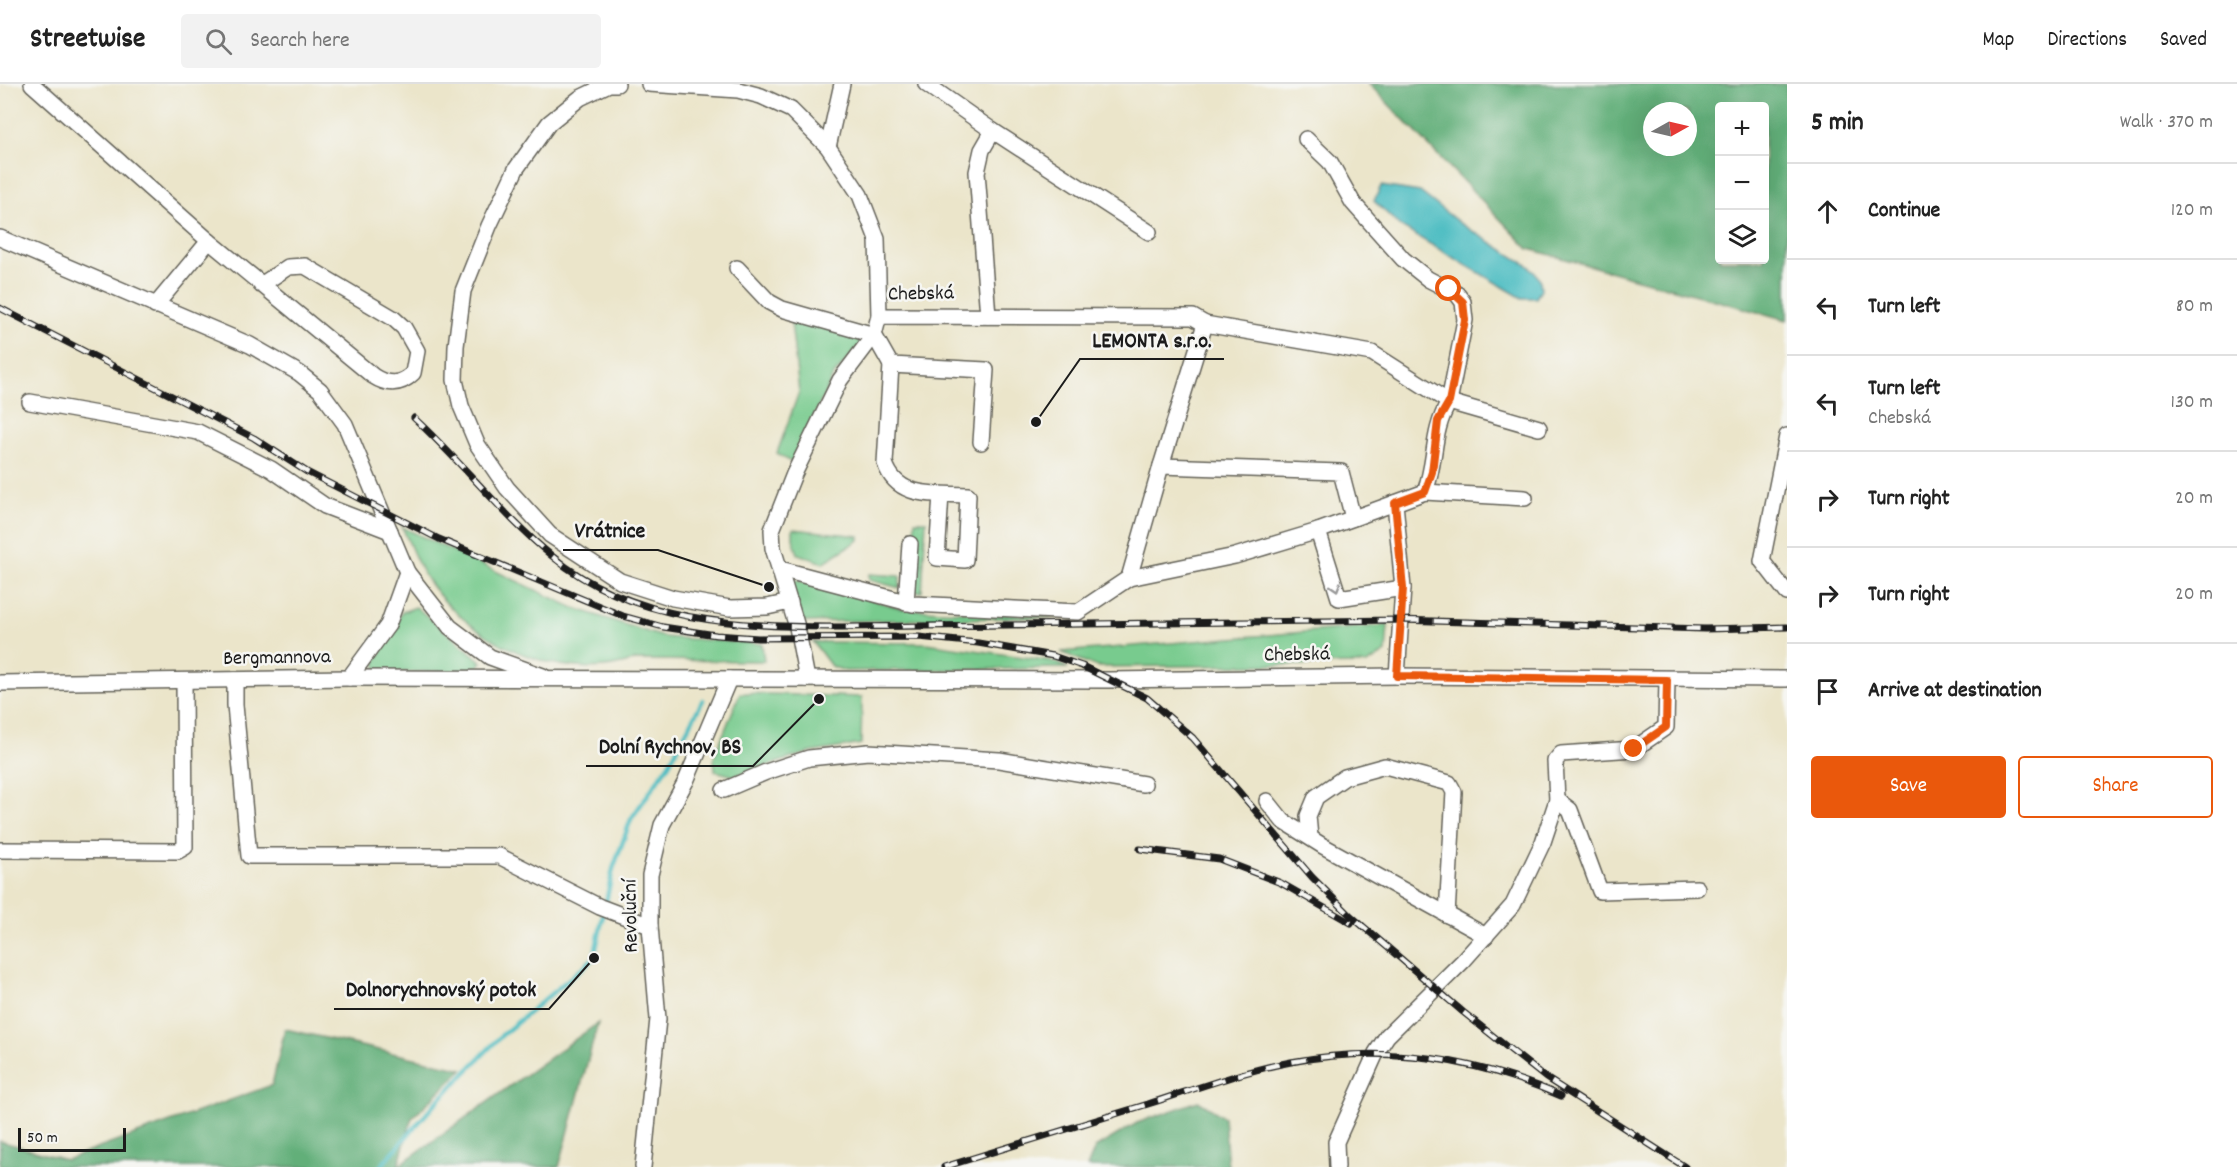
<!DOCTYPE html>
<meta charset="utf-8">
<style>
:root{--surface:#fff;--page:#f2f2f2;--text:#222;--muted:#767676;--line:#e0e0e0;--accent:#ea580c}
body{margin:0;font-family:Dekko,sans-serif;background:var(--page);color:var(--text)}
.controls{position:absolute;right:18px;top:18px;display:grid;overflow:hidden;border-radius:6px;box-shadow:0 6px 24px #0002}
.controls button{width:54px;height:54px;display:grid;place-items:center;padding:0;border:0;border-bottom:2px solid var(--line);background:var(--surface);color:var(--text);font:30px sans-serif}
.compass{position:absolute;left:1643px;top:18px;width:54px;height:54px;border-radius:50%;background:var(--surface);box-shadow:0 6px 24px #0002;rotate:82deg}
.scale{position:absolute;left:18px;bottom:15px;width:108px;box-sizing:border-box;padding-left:6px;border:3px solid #1c1c1c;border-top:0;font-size:16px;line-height:21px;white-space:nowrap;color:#1c1c1c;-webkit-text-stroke:4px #f6f6f2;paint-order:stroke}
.stop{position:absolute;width:18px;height:18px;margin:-14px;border:4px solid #ea580c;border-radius:50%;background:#fff}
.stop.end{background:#ea580c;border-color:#fff;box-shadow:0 2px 6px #0008}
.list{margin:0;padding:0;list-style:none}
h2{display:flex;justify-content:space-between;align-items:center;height:78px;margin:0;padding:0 24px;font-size:26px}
h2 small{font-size:20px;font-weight:400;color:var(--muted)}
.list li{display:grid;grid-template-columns:39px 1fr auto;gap:18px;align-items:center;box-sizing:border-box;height:96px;padding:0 24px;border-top:2px solid var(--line)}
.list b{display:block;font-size:22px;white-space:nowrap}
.list p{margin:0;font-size:20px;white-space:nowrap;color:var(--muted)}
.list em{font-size:20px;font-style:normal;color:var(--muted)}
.actions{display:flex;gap:12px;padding:18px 24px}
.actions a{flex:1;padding:14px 0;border:2px solid var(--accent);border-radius:6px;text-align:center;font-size:21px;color:var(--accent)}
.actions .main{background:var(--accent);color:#fff}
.icon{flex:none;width:33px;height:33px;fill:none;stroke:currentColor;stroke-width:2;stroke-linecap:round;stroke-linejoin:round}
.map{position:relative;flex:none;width:1787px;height:1083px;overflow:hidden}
header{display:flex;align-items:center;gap:36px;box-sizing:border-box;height:84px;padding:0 30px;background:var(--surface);border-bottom:2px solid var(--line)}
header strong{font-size:28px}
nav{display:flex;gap:33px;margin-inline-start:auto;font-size:21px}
.search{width:420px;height:54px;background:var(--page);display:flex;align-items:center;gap:15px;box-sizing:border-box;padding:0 21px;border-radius:6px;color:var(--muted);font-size:22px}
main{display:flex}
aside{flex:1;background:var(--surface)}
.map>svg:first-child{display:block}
.green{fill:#78cb8e;stroke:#4a7455;stroke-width:1.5}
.forest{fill:#62af79;stroke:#3f664a;stroke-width:1.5;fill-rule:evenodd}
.water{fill:#4ebdc2;stroke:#356c6f;stroke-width:1.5}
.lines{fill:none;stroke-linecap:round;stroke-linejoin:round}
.stream{stroke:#4ebdc2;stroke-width:4.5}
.minor-casing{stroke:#646259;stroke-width:18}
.minor{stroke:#fff;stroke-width:15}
.rail-casing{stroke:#1c1c1c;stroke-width:7}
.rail{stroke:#f6f6f2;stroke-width:4.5;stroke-dasharray:14;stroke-linecap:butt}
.oneway{stroke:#999}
.route{stroke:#ea580c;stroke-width:8}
.labels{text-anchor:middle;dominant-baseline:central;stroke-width:5;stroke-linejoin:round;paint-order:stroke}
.street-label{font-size:21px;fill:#1c1c1c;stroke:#f6f6f2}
.leader{fill:none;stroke:#1c1c1c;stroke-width:2}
.callout-dot{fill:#1c1c1c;stroke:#f6f6f2;stroke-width:2}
.callout-label{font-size:22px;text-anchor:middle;font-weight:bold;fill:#1c1c1c;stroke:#f6f6f2;stroke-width:5;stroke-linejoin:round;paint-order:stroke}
</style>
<header>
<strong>Streetwise</strong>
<div class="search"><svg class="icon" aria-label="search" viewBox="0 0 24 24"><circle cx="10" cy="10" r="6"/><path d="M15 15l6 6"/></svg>Search here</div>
<nav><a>Map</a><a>Directions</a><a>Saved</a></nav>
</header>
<main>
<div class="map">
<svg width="1787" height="1083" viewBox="0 0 1787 1083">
<rect width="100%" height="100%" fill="#f6f6f2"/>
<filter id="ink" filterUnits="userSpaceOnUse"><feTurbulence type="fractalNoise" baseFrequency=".0167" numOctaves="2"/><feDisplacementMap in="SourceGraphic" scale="12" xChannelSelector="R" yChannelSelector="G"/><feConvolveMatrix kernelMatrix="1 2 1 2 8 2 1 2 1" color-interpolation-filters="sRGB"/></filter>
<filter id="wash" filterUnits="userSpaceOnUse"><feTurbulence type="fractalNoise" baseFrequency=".008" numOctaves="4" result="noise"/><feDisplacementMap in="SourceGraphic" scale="24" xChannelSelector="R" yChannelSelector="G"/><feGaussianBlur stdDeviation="1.35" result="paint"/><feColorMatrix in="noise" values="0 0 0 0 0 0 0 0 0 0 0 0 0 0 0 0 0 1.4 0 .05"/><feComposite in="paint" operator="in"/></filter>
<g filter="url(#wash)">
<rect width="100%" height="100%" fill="#ebe5ca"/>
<g class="green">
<path d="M790,229L863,258L833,292L792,379L777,369L799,308Z"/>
<path d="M915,437H926L922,508L910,507Z"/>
<path d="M402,443L574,524L663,553L762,560L764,577L635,576C561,603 463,555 423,489C415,475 409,458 402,443Z"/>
<path d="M793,445L859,452V456L823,479L798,470L793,455Z"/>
<path d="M869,490L900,492V504L869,496Z"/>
<path d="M792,496L825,502L903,525L1066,533L804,538L790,503Z"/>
<path d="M416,523L482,578L475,586L379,589L375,579L402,528Z"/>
<path d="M1388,541L1386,568L1367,580L1097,583L1061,568Z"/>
<path d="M813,558L926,559L1051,577L1068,584L845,587L831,582Z"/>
<path d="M740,609L862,613L861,660L808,669L734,692L715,687L714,673Z"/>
</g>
<g class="forest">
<path d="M1369,0H1787V236L1529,165ZM1764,22V176H1720V22ZM1652,27H1688V63H1652Z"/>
<path d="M598,939L559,1083H0V1057L66,1076L272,1001L285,945L463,985L412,1034L398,1082Z"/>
<path d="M1198,1017L1224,1033L1228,1083H1087L1095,1064L1137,1039Z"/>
</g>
<path class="water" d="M1381,102L1420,108L1461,140L1529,182L1540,195L1541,206L1536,214H1522L1401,143L1374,117Z"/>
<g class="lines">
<path class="stream" d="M380,1083L434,1021L502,951L594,874L613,785L631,735L669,680L703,616"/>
</g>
</g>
<g filter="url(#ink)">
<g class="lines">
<defs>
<g id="minor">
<path d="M32,0L209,157L373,292C387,301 400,302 413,289L417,267L404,244L393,234L305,182L288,183L261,201"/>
<path d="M617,0H609L580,14L549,39L516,85L489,142L463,207L456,262L455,296L461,322L477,360L507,404L550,451L620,497L673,514L730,524L767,523L790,518"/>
<path d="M649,0L738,6L761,12L791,26L828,63L860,111L877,155L879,232"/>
<path d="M926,0L993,47"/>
<path d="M828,63L842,0"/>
<path d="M0,154L250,261L299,289L320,306L345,340L407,488L450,543L490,573L543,592"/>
<path d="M737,184L769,218L782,225L874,251L891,281L986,286L981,358"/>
<path d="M155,222L209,157"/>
<path d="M988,232L977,88L982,66L993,47L1149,148"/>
<path d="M1205,240L1372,269L1449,318L1465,236L1463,218L1457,210L1428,195L1403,175L1353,119L1330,78L1306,55"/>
<path d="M891,281L885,379C897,416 935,409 968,411L965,476L937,474L941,410"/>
<path d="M30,318L198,348L271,385L325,422L390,447"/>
<path d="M1787,352L1762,477L1787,509"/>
<path d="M1425,408C1437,375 1431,349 1449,318L1539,344"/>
<path d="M1318,447L1339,514L1403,504"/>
<path d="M780,485L913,520L1078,528L1129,494L1235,472L1318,447L1395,419"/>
<path d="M1129,494L1161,382L1341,388L1353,434"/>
<path d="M906,519L910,460"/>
<path d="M1397,592L1403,504L1395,419L1425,408L1525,414"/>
<path d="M349,594L388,541L407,488"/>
<path d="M807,595L797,543L773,464L772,446L794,390L840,296L874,251L879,232L1193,233L1205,240L1161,382"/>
<path d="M235,596V621L249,772H499L600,823L650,842"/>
<path d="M0,599L349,594L1109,596L1397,592L1787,595"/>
<path d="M724,706L766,688L809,674L868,668L999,676L1144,700"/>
<path d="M1557,716L1570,726L1600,807L1697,804"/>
<path d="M1267,717L1283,737L1323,762L1486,852"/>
<path d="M1310,753L1308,732L1316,713L1345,693L1385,682L1449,699L1454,708L1447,831"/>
<path d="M0,766L178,767L185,763L184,597"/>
<path d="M643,1083L658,935L650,842V791L662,741L686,697L729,595"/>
<path d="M1337,1083L1336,1058L1376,969L1387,952L1463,877L1513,821L1543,758L1557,716L1555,677L1561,670L1634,665L1666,643L1667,596"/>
</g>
</defs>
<use href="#minor" class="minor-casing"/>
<use href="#minor" class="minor"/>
<defs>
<g id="rail">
<path d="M0,224L254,354L307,388L356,413L439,455L623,532L663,543L716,551L758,554L919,553L978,559L1053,572L1082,582L1147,614L1193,654L1312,793L1351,832L1463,928L1546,994L1685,1083"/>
<path d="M414,334C462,378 502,431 552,472C632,539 743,543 842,543L1399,536L1705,545L1787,543"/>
<path d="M1140,765L1219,775L1281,799L1351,839"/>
<path d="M944,1083C1012,1062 1080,1041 1148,1020C1195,1005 1243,987 1291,978C1385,960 1475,974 1561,1012"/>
</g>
</defs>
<use href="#rail" class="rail-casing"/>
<use href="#rail" class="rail"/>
</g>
<defs><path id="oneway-chevron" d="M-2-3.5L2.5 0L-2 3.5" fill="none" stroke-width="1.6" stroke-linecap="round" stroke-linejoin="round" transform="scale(1.5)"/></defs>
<use class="oneway" href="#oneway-chevron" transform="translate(1336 503) rotate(73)"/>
</g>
<g class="lines" filter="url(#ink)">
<path class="route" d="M1449,205L1463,218L1465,236L1449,318L1438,337L1432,388L1425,408L1395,419L1403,504L1397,592L1667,596L1666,643L1634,665"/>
</g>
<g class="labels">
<g class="street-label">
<text transform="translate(921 211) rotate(-1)">Chebská</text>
<text transform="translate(1297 572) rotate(-1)">Chebská</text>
<text transform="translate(277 575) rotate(-1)">Bergmannova</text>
<text transform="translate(632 832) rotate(-91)">Revoluční</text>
</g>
</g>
<path class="leader" d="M1036 338L1080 275H1224M769 503L658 466H563M819 615L753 682H586M594 874L549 925H334"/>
<g class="callout-dot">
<circle cx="1036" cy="338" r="6"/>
<circle cx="769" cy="503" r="6"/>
<circle cx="819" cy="615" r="6"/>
<circle cx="594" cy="874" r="6"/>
</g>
<g class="callout-label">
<text x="1152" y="263">LEMONTA s.r.o.</text>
<text x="610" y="453">Vrátnice</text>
<text x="670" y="669">Dolní Rychnov, BS</text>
<text x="441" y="912">Dolnorychnovský potok</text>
</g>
</svg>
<div class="controls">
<button>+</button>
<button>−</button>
<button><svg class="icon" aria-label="layers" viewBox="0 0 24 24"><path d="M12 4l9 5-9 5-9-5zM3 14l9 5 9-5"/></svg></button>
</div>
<svg class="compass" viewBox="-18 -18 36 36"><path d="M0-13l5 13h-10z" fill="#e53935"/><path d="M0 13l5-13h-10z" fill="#767676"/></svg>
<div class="scale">50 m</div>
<div class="stop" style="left:1449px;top:205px"></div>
<div class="stop end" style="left:1634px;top:665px"></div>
</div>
<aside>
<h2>5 min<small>Walk · 370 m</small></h2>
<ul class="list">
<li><svg class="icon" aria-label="ahead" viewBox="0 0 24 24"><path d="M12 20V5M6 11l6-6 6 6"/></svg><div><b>Continue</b></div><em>120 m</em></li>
<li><svg class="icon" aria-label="left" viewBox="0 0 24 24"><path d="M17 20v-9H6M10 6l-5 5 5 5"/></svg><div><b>Turn left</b></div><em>80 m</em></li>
<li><svg class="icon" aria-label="left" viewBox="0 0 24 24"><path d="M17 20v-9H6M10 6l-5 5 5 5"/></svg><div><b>Turn left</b><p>Chebská</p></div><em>130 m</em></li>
<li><svg class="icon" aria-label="right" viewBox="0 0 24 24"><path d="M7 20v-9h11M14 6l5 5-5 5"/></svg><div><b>Turn right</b></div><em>20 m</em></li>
<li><svg class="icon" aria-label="right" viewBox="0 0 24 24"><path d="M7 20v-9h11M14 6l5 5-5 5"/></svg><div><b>Turn right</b></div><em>20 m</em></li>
<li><svg class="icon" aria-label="arrive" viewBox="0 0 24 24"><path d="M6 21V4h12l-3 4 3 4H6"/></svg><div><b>Arrive at destination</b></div></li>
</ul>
<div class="actions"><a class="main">Save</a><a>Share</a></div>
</aside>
</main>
